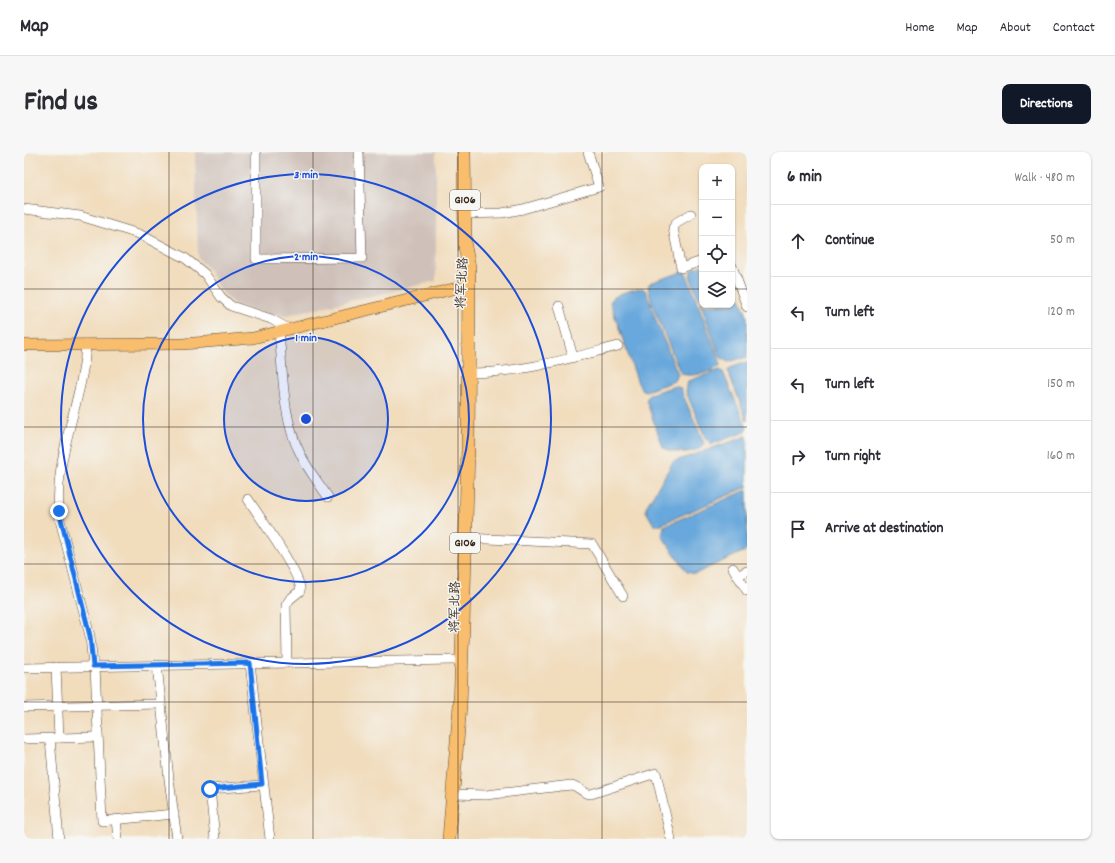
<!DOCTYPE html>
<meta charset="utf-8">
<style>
:root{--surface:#fff;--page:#f7f7f7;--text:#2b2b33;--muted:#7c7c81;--line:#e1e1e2;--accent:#111827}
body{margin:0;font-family:Dekko,"LXGW WenKai TC",sans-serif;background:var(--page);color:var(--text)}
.controls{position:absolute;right:12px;top:12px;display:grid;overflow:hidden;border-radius:8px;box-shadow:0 1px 3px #0004}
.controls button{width:36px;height:36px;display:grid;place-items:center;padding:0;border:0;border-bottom:1px solid var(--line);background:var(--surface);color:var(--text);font:20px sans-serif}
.stop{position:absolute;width:12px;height:12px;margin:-9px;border:3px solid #1a73e8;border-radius:50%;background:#fff}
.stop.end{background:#1a73e8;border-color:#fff;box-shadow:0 1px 4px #0008}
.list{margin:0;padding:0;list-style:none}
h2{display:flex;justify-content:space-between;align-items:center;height:52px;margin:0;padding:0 16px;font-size:17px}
h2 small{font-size:13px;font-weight:400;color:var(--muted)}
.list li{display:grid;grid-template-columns:26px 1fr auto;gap:12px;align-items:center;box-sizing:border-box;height:72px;padding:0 16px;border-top:1px solid var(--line)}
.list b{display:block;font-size:15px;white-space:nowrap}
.list em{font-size:13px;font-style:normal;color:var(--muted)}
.icon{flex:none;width:22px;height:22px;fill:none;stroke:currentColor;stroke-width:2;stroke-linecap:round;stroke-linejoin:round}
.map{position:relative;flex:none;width:723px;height:687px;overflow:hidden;border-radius:8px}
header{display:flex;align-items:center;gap:24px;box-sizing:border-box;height:56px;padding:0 20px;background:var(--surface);border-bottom:1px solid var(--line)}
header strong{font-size:19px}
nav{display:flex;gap:22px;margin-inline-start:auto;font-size:14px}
.intro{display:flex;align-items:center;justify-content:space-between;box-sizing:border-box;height:96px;padding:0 24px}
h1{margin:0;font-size:28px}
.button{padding:10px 18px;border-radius:8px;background:var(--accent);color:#fff;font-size:14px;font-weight:700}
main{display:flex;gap:24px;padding:0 24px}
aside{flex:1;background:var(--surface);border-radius:8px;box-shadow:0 1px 3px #0004}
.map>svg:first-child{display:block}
.industrial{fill:#cfc1ba}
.water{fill:#69a8dc;stroke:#52697d}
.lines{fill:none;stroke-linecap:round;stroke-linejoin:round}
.minor-casing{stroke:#564536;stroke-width:10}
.major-casing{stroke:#564536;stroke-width:12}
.highway-casing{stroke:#564536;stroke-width:14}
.minor{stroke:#fff;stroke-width:9}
.major{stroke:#f9be6d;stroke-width:11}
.highway{stroke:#f9be6d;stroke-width:13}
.route{stroke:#1a73e8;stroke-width:5}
.grid{fill:none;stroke:#3b2a1e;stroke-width:1;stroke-opacity:0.55}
.ring{fill:none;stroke:#1d4ed8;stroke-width:2}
.labels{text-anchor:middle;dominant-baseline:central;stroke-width:3;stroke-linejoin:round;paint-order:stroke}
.shield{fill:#f6f6f2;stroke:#73675e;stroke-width:1}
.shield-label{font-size:12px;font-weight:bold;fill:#3b2a1e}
.street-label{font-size:13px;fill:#3b2a1e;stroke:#f6f6f2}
.centre{fill:#1d4ed8;stroke:#f6f6f2;stroke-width:2}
.ring-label{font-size:12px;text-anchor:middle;font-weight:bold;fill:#1d4ed8;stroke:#f6f6f2;stroke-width:3;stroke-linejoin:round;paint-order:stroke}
</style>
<header>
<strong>Map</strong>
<nav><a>Home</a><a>Map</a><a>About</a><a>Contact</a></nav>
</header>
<div class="intro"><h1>Find us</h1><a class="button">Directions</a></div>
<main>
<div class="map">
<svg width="723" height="687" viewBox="0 0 723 687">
<rect width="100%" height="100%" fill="#f6f6f2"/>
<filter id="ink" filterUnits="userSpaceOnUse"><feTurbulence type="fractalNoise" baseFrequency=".025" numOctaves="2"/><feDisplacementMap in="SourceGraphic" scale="8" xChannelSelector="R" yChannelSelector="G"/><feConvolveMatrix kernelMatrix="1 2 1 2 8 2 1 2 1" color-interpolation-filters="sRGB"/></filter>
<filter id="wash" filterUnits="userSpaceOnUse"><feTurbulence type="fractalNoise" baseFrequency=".012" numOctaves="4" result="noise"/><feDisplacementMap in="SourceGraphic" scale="16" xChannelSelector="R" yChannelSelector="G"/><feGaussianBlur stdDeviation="0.9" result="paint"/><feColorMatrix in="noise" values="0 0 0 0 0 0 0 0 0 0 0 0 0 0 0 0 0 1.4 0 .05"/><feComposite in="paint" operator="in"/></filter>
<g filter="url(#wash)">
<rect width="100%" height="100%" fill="#f1dcbc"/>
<path class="industrial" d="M171,0H412V129L264,163L239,161L210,152L195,137L185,118L174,106Z"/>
<g class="water">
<path d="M678,113V146H677L674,145L666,124L669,117Z"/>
<path d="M658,120L662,121L697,212C694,219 662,228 656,220L628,152L624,134L626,131Z"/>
<path d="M618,136L622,139L632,169L654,222L651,229L622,239L618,238L614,231L586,150C591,141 608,138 618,136Z"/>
<path d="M712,136L723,164V205L704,210L696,205L677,152L678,148V153H708V138Z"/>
<path d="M723,210V269L704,219L706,216Z"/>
<path d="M696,218L699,220L723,276L721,280L687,292L682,287L662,240L664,229Z"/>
<path d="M651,234L656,236L680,291C675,302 648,303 639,295L622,248L626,242Z"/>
<path d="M723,284V335L635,373H630L622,359V355L649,310Z"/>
<path d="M723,338V398L671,422L663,420L638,384L640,374Z"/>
</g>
</g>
<g filter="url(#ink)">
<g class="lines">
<defs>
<g id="minor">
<path d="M232,0V107L338,106L335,0"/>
<path d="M0,57L56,64L115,82L161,106L181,122L197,145L207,154L247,167L265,177"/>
<path d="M441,62L478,61L499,57L575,35L564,0"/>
<path d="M667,62L653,70L649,76L657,116L678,109"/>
<path d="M708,114L723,155"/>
<path d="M535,154L549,205"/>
<path d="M255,180C259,218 258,267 276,301C283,317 295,331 304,345"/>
<path d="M62,192C59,252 27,308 36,368L66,484L69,514"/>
<path d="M444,221C497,221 543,207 594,194"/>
<path d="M224,347C233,361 280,427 276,439L266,447L262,453L263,510"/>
<path d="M441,386L568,392L599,444"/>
<path d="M709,416L723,439"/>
<path d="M713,424L723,419"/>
<path d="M226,511L246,687"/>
<path d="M133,513L145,627L153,687"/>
<path d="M71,514L78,669L150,662"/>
<path d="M32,515L35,586"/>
<path d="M0,516L430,508"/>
<path d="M0,555L137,552"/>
<path d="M0,587L73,585"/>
<path d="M26,587L35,687"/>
<path d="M429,642L462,643L547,633C555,634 559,642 567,642L632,621L647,687"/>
<path d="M92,667L94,687"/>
<path d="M191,687L186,637L238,633"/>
</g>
<path id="major" d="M0,193L159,192L229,186L437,135"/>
<path id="highway" d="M425,687L436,553L439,473L444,297L445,115L441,95L440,0"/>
</defs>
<use href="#minor" class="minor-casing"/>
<use href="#major" class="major-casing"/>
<use href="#highway" class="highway-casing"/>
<use href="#minor" class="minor"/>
<use href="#major" class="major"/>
<use href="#highway" class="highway"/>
</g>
</g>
<g class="lines" filter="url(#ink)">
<path class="route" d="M35,359L66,484L69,514L226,511L238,632L186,637"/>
</g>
<path class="grid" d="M145,0V687M289,0V687M434,0V687M578,0V687M0,137H678M708,137H723M0,275H723M0,412H723M0,550H723"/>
<circle cx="282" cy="267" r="82" fill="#1d4ed8" fill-opacity=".12"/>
<g class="ring">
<circle cx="282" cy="267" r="82"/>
<circle cx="282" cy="267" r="163"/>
<circle cx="282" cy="267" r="245"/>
</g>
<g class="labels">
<g class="shield">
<rect x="426" y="38" width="30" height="20" rx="3"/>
<rect x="426" y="381" width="30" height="20" rx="3"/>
</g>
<g class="shield-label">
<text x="441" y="48">G106</text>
<text x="441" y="391">G106</text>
</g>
<g class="street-label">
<text transform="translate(439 131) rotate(-87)">将军北路</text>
<text transform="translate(432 455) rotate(-89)">将军北路</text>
</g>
</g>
<circle cx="282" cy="267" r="6" class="centre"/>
<g class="ring-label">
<text x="282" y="26">3 min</text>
<text x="282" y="108">2 min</text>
<text x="282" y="189">1 min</text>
</g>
</svg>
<div class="controls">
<button>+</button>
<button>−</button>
<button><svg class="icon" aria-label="locate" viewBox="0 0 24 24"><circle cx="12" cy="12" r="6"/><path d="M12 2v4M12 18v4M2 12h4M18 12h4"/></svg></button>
<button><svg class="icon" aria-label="layers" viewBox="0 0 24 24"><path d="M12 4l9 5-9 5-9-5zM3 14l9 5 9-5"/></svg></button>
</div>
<div class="stop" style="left:186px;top:637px"></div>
<div class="stop end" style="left:35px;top:359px"></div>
</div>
<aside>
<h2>6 min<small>Walk · 480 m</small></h2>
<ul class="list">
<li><svg class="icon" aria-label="ahead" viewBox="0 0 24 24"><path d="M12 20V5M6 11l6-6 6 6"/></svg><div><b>Continue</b></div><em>50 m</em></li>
<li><svg class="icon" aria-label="left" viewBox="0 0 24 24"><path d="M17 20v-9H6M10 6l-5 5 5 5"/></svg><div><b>Turn left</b></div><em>120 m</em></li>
<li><svg class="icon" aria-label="left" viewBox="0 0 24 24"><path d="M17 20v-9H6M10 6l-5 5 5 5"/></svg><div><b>Turn left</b></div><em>150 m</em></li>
<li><svg class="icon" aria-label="right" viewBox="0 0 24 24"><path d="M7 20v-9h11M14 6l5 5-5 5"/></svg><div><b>Turn right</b></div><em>160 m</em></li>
<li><svg class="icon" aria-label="arrive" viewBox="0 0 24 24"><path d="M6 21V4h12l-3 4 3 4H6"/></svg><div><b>Arrive at destination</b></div></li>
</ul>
</aside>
</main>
